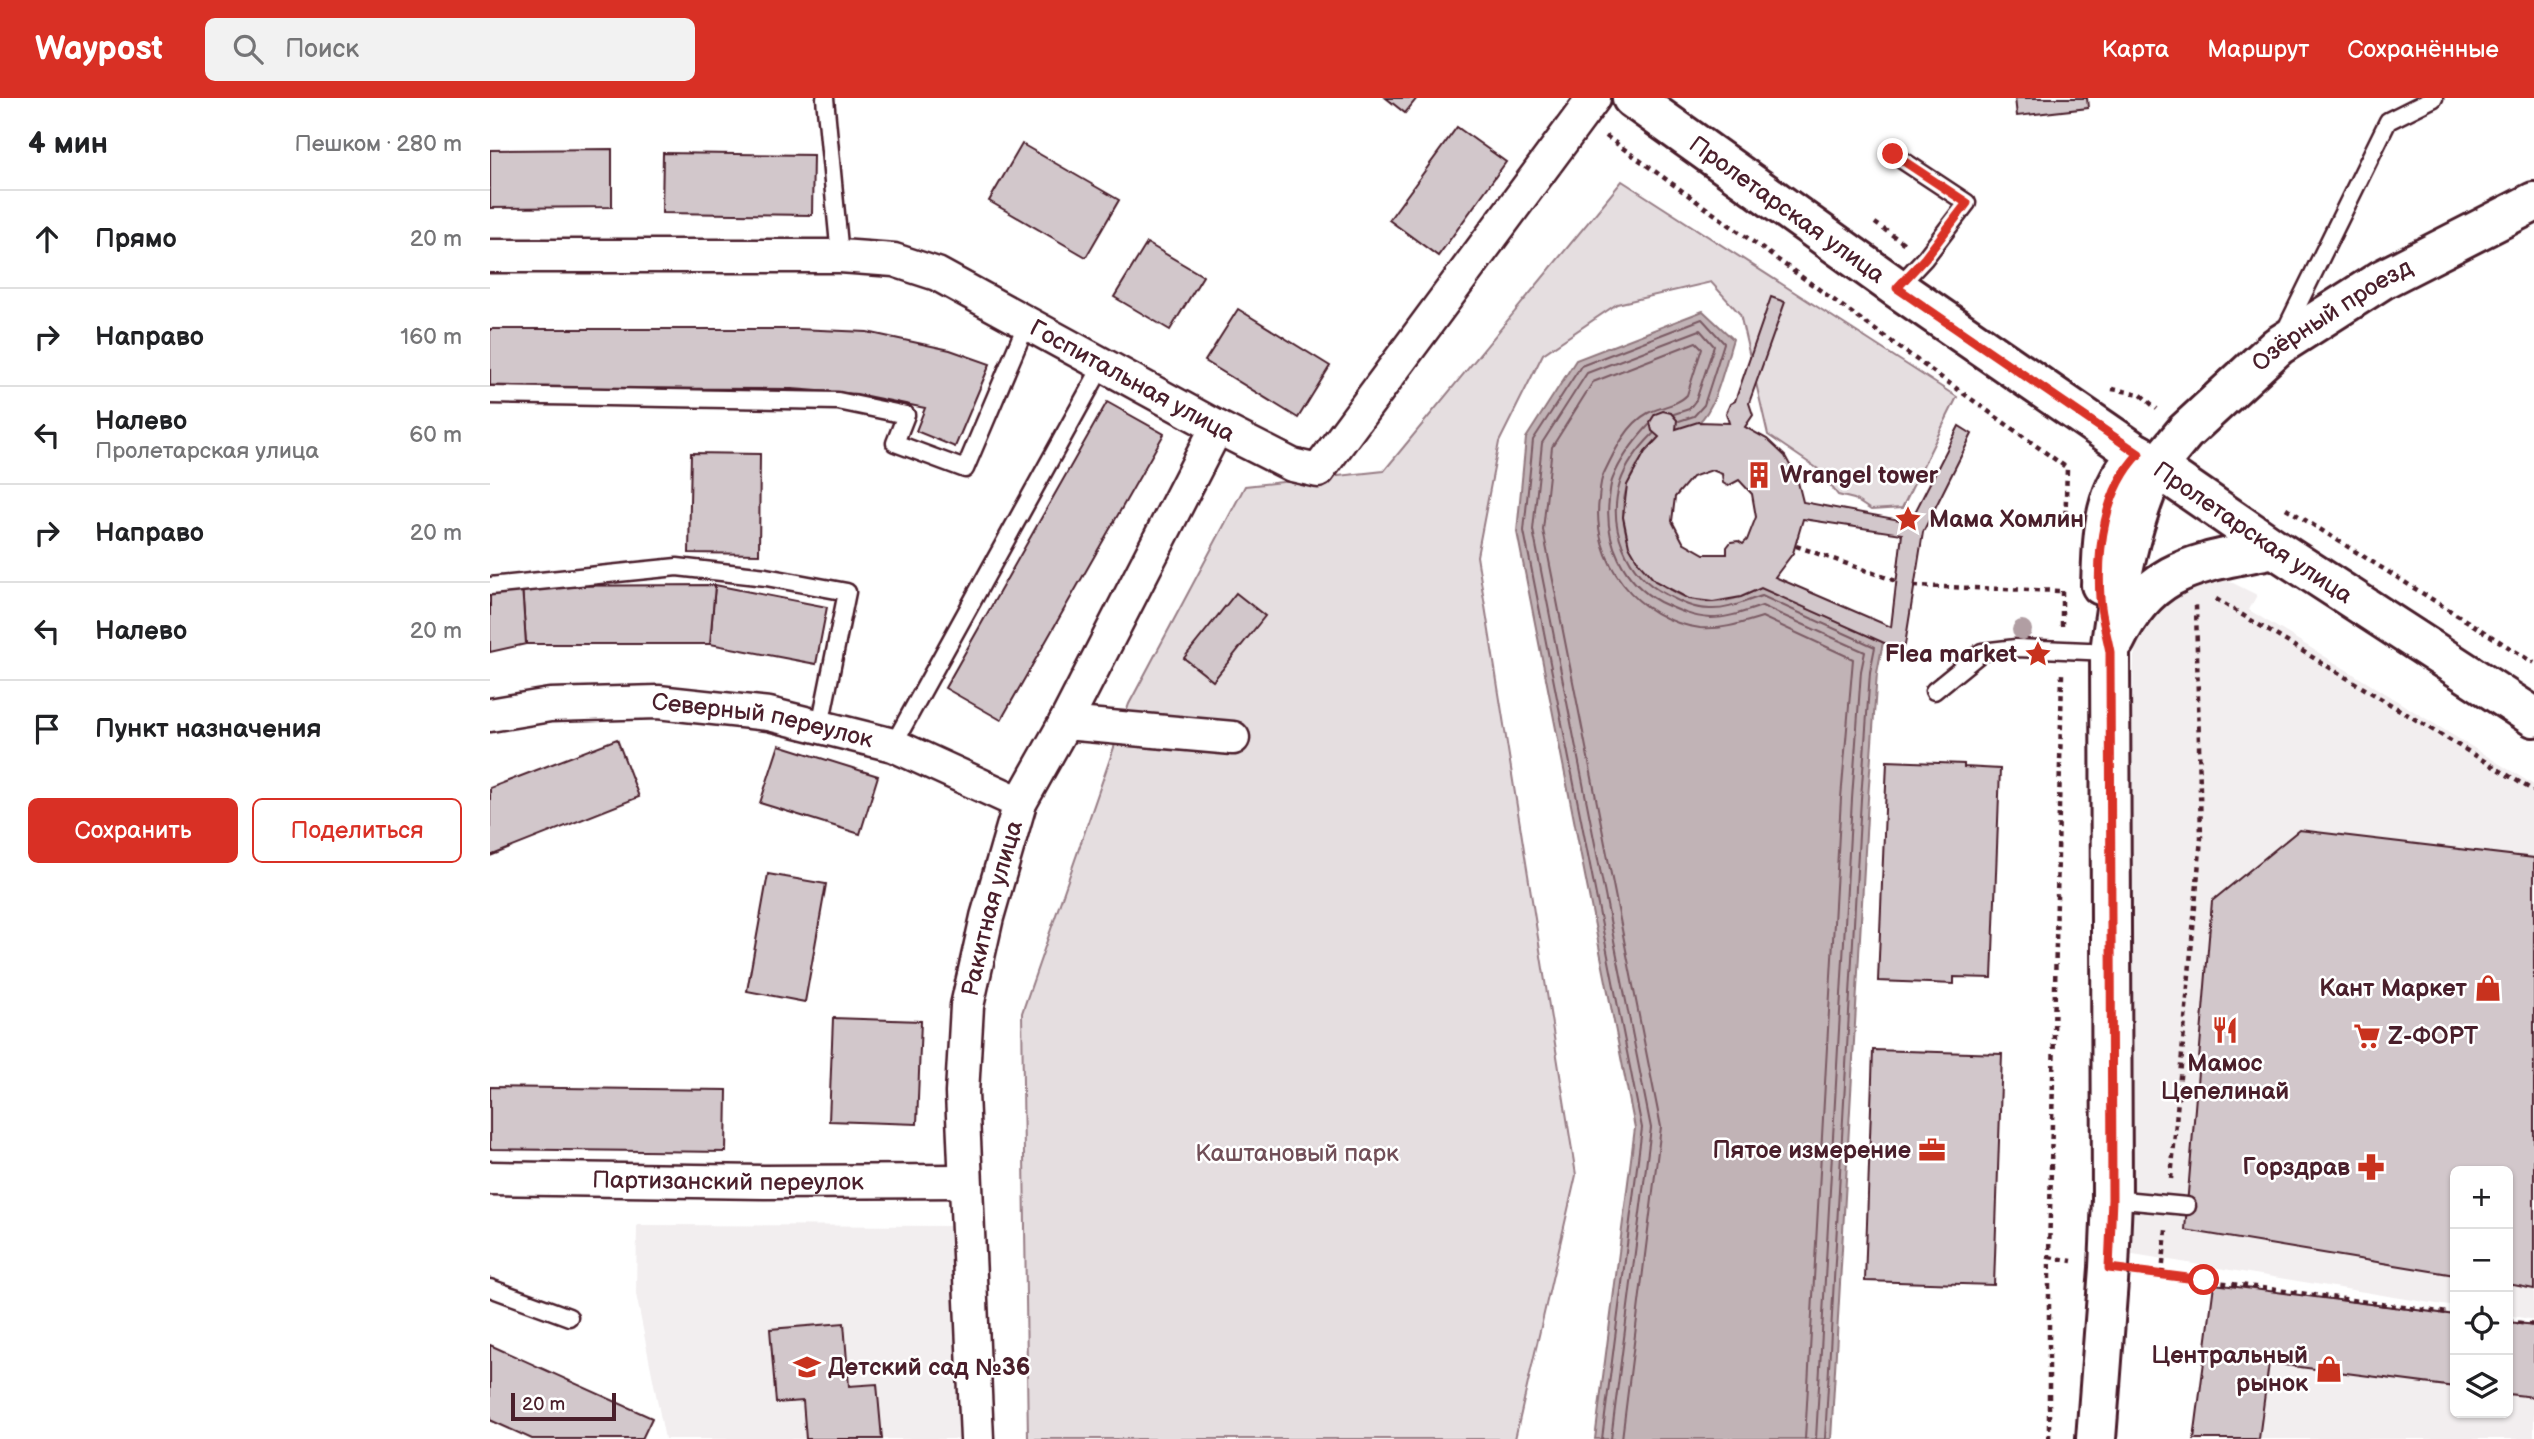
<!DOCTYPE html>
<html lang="ru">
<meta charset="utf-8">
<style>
:root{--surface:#fff;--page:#f2f2f2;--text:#202124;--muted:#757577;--line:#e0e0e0;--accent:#d93025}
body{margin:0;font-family:"Balsamiq Sans",sans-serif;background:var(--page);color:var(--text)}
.controls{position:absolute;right:21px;bottom:21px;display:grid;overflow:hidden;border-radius:10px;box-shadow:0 2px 5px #0004}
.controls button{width:63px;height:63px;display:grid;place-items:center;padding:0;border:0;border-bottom:2px solid var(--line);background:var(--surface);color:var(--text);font:35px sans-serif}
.scale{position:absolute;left:21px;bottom:18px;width:105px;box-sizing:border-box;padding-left:7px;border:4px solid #4a1f2b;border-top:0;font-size:19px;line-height:24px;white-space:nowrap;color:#4a1f2b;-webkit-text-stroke:5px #fff;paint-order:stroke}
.stop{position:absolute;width:21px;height:21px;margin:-16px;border:5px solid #d93025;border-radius:50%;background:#fff}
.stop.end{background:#d93025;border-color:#fff;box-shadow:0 2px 7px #0008}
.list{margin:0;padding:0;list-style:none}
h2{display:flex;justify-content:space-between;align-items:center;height:91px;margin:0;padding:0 28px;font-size:30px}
h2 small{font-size:23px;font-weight:400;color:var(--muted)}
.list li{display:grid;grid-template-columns:46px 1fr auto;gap:21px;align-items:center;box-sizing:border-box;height:98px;padding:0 28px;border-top:2px solid var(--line)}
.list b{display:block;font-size:26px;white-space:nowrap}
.list p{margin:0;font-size:23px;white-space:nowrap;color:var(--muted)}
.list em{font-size:23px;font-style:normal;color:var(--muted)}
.actions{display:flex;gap:14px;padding:21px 28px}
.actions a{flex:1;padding:16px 0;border:2px solid var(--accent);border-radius:10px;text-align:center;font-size:24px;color:var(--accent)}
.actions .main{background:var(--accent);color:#fff}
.icon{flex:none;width:38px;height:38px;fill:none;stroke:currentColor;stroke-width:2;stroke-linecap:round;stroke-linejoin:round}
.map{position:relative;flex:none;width:2044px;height:1341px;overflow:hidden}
header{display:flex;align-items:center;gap:42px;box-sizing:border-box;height:98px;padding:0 35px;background:var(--accent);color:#fff}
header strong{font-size:33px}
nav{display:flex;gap:38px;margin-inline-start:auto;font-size:24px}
.search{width:490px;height:63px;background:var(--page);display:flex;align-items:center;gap:18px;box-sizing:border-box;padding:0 24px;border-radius:10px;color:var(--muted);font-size:26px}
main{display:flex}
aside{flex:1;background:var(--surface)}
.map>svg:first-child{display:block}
.built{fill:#f2eeef}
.green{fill:#e5dee0;stroke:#987e86;stroke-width:2}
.water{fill:#c1b3b6;stroke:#91787e;stroke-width:2}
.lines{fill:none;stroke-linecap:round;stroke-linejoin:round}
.shore{stroke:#7a5a63;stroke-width:2}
.building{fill:#d2c7cb;stroke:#4a1f2b;stroke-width:2;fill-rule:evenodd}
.service-casing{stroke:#4a1f2b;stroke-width:21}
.minor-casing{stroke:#4a1f2b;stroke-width:37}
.tertiary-casing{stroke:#4a1f2b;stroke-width:44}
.secondary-casing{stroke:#4a1f2b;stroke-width:44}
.path{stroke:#4a1f2b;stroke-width:4.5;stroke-dasharray:5 5;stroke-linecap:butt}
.service{stroke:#fff;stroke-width:16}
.minor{stroke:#fff;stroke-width:32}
.tertiary{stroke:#fff;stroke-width:38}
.secondary{stroke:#fff;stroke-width:38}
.tree{fill:#b19ea3}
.route{stroke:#d93025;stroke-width:9}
.labels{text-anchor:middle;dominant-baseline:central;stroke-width:5;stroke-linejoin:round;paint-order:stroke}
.street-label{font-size:24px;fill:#4a1f2b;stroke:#fff}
.poi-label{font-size:24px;font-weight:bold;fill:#4a1f2b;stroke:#fff;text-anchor:end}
.park-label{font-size:24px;fill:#714f58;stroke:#fff}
</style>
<header>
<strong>Waypost</strong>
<div class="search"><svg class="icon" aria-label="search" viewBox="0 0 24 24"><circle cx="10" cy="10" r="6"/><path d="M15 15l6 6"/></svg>Поиск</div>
<nav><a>Карта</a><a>Маршрут</a><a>Сохранённые</a></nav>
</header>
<main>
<aside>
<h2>4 мин<small>Пешком · 280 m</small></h2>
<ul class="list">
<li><svg class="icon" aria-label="ahead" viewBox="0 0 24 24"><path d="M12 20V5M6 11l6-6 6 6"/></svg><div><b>Прямо</b></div><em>20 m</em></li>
<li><svg class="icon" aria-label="right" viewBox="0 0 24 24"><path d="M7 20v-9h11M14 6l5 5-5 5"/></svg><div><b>Направо</b></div><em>160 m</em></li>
<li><svg class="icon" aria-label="left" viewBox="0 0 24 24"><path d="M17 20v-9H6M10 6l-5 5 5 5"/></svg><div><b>Налево</b><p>Пролетарская улица</p></div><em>60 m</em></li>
<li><svg class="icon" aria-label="right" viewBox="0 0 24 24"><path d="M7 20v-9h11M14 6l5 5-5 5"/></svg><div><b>Направо</b></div><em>20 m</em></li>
<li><svg class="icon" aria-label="left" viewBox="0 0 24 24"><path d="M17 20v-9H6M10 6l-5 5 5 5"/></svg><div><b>Налево</b></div><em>20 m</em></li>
<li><svg class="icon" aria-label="arrive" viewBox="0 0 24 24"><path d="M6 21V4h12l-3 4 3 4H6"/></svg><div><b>Пункт назначения</b></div></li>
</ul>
<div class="actions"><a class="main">Сохранить</a><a>Поделиться</a></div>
</aside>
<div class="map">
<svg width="2044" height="1341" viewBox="0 0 2044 1341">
<rect width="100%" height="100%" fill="#fff"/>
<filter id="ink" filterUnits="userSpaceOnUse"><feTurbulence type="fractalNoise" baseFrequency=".0143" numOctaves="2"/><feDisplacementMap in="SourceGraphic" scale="14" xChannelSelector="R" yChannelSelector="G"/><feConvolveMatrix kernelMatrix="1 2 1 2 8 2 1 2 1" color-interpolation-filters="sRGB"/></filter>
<g filter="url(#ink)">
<g class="built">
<path d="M1718,481L1739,483L1767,497L1759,512L2044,687V1222L2018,1217V1073H1965V1209L1631,1154L1644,559L1652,524L1664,505Z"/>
<path d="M147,1127L467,1128L476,1341H175L146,1196Z"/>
<path d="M1724,1186L1965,1217V1315H2018V1224L2044,1227V1341H1704Z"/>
</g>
<path class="green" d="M1132,83L1467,299L1412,410L1381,412L1364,401L1348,397L1328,371L1278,337L1250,216L1221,184L1127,206L1053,256L1009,344L987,458L1086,1077L1025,1341H538L532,915L639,606L755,388L894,373Z"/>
<path class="water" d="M1213,213L1243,241C1235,265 1227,309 1208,325C1178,349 1154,341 1138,386C1118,439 1161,498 1215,504C1235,506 1254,498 1271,490L1393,544L1387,575L1378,701L1341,1341H1105L1145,1030L1027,434L1036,340L1086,262Z"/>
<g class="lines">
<g class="shore">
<path d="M1159,327C1144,343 1131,360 1123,380C1120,386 1120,394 1119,401C1114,443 1133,484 1170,504C1187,512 1202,519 1221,520C1239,520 1256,513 1272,508L1375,554L1371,573L1362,701L1326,1341"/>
<path d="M1163,336C1150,349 1136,367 1130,385C1117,428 1136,476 1175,496C1190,504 1203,511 1220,511C1239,512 1255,503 1272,498L1385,549L1380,574L1371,701L1335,1341"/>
<path d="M1112,1341L1152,1030L1034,433L1043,342L1091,268L1212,221L1234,245L1214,307L1204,318L1189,323"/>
<path d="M1121,1341L1161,1030L1043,432L1052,345L1097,275L1210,232L1224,248L1206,302L1199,311L1184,316"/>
<path d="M1132,1341L1171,1029L1053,432L1062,349L1103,284L1206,244L1212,250L1197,297C1188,307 1170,309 1158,315C1137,326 1124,354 1114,375C1110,383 1110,392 1109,401C1101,463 1147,522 1210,530C1232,532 1252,525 1272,519L1363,561L1351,700L1315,1341"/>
</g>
</g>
<g class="building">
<path d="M896,0H927L915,15Z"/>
<path d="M1525,0H1597L1598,10L1527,18Z"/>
<path d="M967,29L1016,64L948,158L899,122Z"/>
<path d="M532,46L629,102L596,159L499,103Z"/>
<path d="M122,51V109L0,110V52Z"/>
<path d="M173,55L323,57L322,117L172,115Z"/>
<path d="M657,145L713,178L680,232L624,199Z"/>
<path d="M1281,199L1295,204L1259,305L1263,317L1255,329L1277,341L1295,358L1307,380L1313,404L1420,424L1469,328L1482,336L1433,434L1415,547L1410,552L1271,490L1251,499L1223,504L1199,501L1165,483L1149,465L1139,448L1133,419L1137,387L1155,354L1169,339L1162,333L1160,324L1165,316L1173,313L1181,315L1187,322L1186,331L1208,324L1239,325L1236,315L1240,306L1245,303ZM1222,372L1232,376L1233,385L1238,388L1249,382L1262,396L1266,419L1257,442L1253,446L1248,443L1241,444L1237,449V456H1214L1193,444L1182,423L1185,399L1202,379ZM1313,421L1412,436L1401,529L1285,479L1303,455Z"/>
<path d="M748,211L840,268L808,320L715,263Z"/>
<path d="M0,231H307L377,234L460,252L500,266L465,349L426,333L435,310L367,296L302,291L0,290Z"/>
<path d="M617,304L674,336L511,622L455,590Z"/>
<path d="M201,355L270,356L269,456L199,455Z"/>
<path d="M225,487L337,509L326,566L220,546Z"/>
<path d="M225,487L220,546H36L32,488Z"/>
<path d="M32,488L36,546L0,554V495Z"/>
<path d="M746,495L775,518L723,583L694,560Z"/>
<path d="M127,641L149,699L0,758V690Z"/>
<path d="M289,647L388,678L370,736L270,705Z"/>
<path d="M1397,663L1474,666V669L1510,671L1502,880L1464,879V886L1388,883Z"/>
<path d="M1809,732L2044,760V1191L2018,1186V1073H1965V1177L1695,1132L1722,803Z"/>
<path d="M278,776L336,786L315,904L257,893Z"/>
<path d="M343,920L431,923L427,1026L339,1023Z"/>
<path d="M1383,952L1512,956L1504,1187L1375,1183Z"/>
<path d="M0,989L237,992L236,1054L0,1051Z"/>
<path d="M1724,1186L1965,1217V1289L1779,1265L1769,1341H1704Z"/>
<path d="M2018,1224L2044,1227V1299L2018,1296Z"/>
<path d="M354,1225L359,1288L387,1286L392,1341H316L313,1303L286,1305L280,1231Z"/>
<path d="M0,1247L162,1320L152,1341H42L0,1322Z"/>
</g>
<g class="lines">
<defs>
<g id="service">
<path d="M335,0L350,158"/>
<path d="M1403,56L1477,105L1435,160L1407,190"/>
<path d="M1795,233L1898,23L1944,0"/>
<path d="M0,297L348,303L416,317L405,345L475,371L537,225"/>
<path d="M0,488L187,469L276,479L357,494L330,628"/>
<path d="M1444,593L1492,554L1526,550L1620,554"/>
<path d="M403,647L612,268"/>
<path d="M1622,1101L1697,1108"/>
<path d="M0,1190L79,1219"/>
</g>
<g id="minor">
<path id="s1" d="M0,158H350L404,162L447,176L727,329L802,367L828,373L1104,0"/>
<path id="s2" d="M0,617L60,607L168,604L279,616L403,647L530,705"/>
<path d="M575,625L743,640"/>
<path id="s3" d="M0,1080L274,1084L475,1083"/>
<path id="s4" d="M487,1341L472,995L477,908L497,819L530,705L575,625L727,329"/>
</g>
<g id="tertiary">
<path d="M1611,487C1613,438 1612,393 1649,356"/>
<path d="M1625,543C1661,466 1711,466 1784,450"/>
<path d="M1606,1341L1619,1170L1622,1101L1620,554C1628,490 1639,427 1667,368"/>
</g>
<g id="secondary">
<path id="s5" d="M1142,0L1407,190L1784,450L2044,619"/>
<path id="s6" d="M1667,368L1695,334L1788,248L1893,181L2044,104"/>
</g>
</defs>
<use href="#service" class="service-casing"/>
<use href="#minor" class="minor-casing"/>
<use href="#tertiary" class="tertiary-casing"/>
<use href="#secondary" class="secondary-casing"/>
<g class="path">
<path d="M1116,38L1577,370L1575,430"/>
<path d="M1385,125L1415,146"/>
<path d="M1622,291L1650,296L1667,311"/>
<path d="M1796,410L2044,565"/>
<path d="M1306,448L1406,483"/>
<path d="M1424,488L1572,493"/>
<path d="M1726,501L2044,693"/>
<path d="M1572,528V492"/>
<path d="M1681,1081L1711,740L1706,507"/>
<path d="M1559,1159L1582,1163"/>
<path d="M1653,1174L1965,1216"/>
<path d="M1672,1177L1676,1132"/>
<path d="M2018,1223L2044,1227"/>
<path d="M1559,1341V1159L1572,576"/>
</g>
<use href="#service" class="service"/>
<use href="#minor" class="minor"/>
<use href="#tertiary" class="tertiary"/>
<use href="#secondary" class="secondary"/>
</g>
<circle class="tree" cx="1532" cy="532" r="10"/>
</g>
<g class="lines" filter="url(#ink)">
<path class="route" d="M1403,56L1477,105L1435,160L1407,190L1649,356C1614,392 1607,451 1610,500C1611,518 1617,537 1620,554L1622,1101L1619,1170L1714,1182"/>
</g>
<defs>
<symbol id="building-bare" viewBox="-9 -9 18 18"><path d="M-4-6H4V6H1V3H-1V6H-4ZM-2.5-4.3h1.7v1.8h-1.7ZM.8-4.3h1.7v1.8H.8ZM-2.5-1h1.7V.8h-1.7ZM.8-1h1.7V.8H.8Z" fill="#c8321e" stroke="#fff" stroke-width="2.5" paint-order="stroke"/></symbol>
<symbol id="sight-bare" viewBox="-9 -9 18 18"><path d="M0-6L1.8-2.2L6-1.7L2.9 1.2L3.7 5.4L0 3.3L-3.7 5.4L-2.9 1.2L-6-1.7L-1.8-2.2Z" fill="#c8321e" stroke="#fff" stroke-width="2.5" paint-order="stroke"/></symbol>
<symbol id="shop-bare" viewBox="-9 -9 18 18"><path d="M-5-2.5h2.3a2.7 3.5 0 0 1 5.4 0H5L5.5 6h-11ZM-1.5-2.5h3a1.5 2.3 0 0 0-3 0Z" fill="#c8321e" stroke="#fff" stroke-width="2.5" paint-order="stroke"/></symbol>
<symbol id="restaurant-bare" viewBox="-9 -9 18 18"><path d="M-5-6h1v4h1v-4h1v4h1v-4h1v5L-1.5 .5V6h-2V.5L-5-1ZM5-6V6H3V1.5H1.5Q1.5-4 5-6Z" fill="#c8321e" stroke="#fff" stroke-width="2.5" paint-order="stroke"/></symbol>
<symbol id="supermarket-bare" viewBox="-9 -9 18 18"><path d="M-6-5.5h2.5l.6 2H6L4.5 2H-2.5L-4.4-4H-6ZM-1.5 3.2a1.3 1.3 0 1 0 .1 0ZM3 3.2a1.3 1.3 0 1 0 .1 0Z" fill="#c8321e" stroke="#fff" stroke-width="2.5" paint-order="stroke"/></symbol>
<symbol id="office-bare" viewBox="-9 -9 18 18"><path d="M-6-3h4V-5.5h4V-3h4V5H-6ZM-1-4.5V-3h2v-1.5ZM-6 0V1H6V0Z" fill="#c8321e" stroke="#fff" stroke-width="2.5" paint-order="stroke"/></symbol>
<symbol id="pharmacy-bare" viewBox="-9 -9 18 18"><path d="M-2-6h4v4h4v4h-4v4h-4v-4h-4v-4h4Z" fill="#c8321e" stroke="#fff" stroke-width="2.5" paint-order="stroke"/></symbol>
<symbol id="school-bare" viewBox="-9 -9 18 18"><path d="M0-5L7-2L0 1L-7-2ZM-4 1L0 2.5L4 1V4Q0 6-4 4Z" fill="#c8321e" stroke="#fff" stroke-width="2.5" paint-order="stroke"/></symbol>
</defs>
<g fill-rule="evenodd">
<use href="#building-bare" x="1250" y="358" width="38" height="38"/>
<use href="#sight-bare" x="1399" y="402" width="38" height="38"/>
<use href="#sight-bare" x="1529" y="537" width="38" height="38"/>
<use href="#shop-bare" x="1979" y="871" width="38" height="38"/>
<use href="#restaurant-bare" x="1716" y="913" width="38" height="38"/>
<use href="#supermarket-bare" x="1858" y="919" width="38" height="38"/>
<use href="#office-bare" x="1423" y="1033" width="38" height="38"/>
<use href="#pharmacy-bare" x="1862" y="1050" width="38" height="38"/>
<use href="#school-bare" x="298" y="1250" width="38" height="38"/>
<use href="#shop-bare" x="1820" y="1252" width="38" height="38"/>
</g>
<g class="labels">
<g class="street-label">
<text stroke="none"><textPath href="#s5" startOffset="191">Пролетарская улица</textPath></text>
<text stroke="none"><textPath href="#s6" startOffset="233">Озёрный проезд</textPath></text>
<text stroke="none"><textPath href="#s1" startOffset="672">Госпитальная улица</textPath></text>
<text stroke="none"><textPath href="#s5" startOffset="758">Пролетарская улица</textPath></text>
<text stroke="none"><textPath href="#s2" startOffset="275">Северный переулок</textPath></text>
<text stroke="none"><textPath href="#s4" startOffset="534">Ракитная улица</textPath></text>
<text stroke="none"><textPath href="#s3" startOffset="238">Партизанский переулок</textPath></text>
</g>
<g class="poi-label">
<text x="1290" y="377" text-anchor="start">Wrangel tower</text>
<text x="1439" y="421" text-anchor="start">Мама Хомлин</text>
<text x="1527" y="556">Flea market</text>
<text x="1977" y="890">Кант Маркет</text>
<text x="1898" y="938" text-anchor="start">Z-ФОРТ</text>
<text x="1735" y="965" text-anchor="middle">Мамос<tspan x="1735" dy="28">Цепелинай</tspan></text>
<text x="1421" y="1052">Пятое измерение</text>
<text x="1860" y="1069">Горздрав</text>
<text x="1818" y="1257">Центральный<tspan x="1818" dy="28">рынок</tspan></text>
<text x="338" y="1269" text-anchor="start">Детский сад №36</text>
</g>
<g class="park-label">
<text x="807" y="1055">Каштановый парк</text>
</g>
</g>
</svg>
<div class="controls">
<button>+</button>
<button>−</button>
<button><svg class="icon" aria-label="locate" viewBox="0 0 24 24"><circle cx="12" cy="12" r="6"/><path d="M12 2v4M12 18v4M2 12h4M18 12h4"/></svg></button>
<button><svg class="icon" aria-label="layers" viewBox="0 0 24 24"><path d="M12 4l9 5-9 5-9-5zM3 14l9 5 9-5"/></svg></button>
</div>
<div class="scale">20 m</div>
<div class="stop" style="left:1714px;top:1182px"></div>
<div class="stop end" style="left:1403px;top:56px"></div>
</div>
</main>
